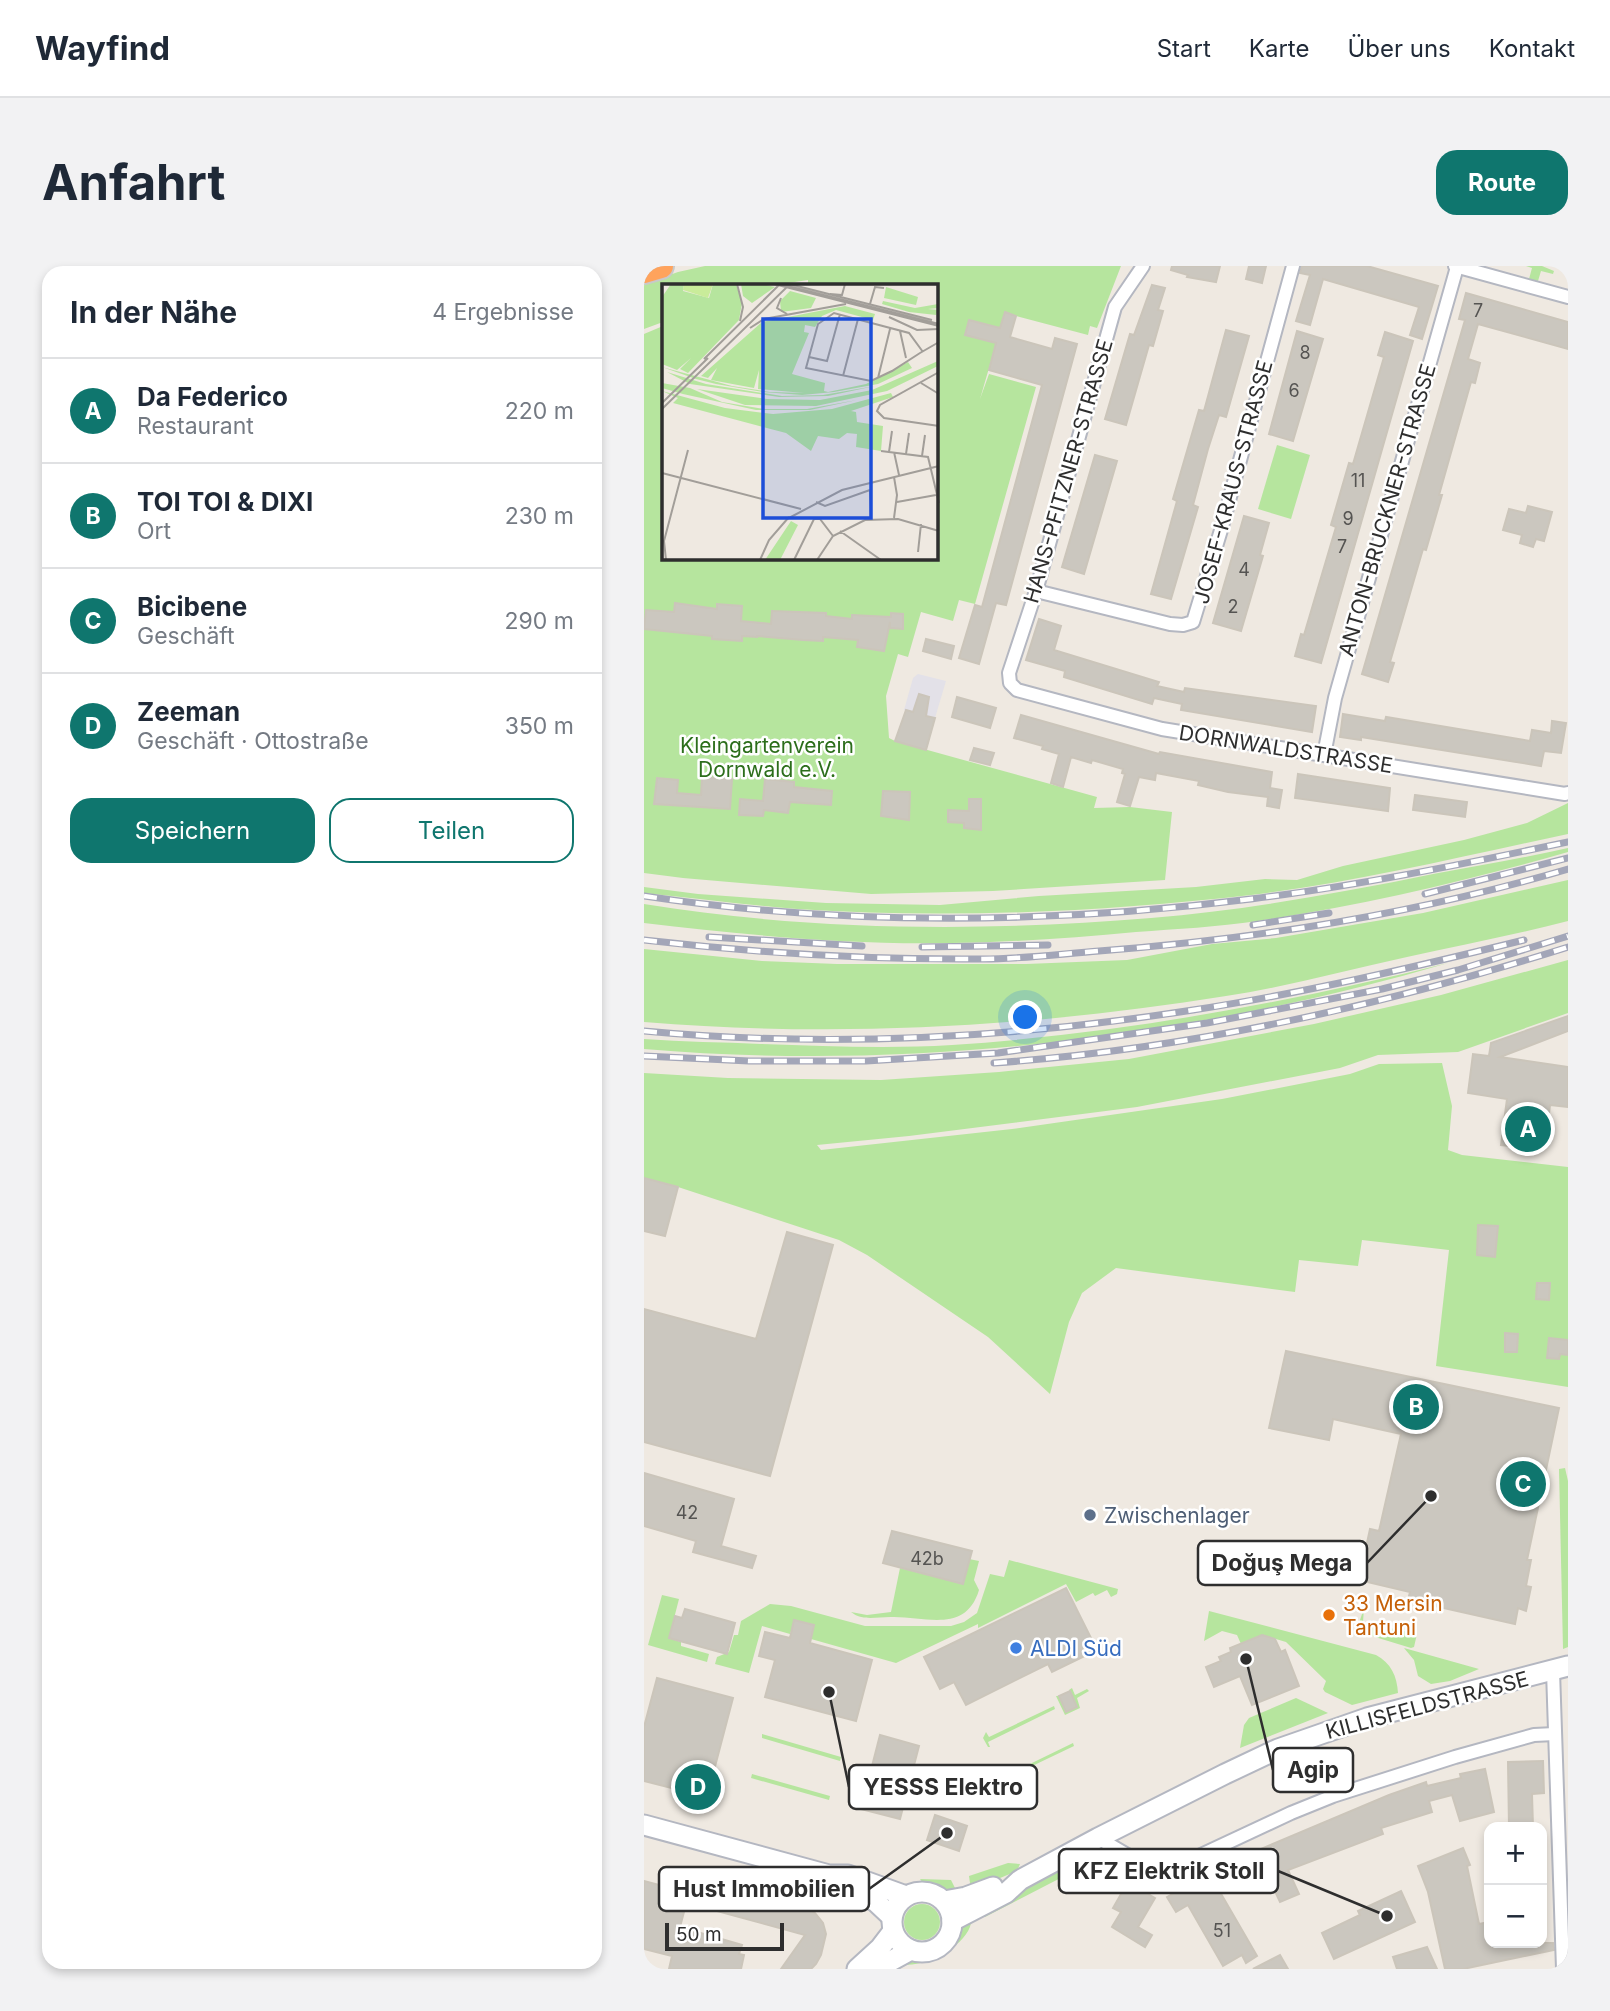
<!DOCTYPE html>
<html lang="de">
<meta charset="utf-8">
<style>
:root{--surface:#fff;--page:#f2f2f3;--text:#1f2937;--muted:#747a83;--line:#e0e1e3;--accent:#0f766e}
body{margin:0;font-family:Inter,sans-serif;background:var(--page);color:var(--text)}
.controls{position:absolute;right:21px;bottom:21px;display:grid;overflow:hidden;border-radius:14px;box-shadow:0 4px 10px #0003}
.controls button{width:63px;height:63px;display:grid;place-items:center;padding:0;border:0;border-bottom:2px solid var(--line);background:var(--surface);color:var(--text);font:35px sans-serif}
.scale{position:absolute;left:21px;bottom:18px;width:119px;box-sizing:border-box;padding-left:7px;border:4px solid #2e2e2e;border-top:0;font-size:19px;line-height:24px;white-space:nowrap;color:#2e2e2e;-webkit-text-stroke:5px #fff;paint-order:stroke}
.you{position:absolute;left:382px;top:752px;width:24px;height:24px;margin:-18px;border:5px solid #fff;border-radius:50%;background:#1a73e8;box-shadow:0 0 0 10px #1a73e833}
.badge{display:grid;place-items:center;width:46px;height:46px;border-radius:50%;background:var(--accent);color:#fff;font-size:23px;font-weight:700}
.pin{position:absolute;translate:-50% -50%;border:4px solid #fff;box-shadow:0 2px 7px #0006}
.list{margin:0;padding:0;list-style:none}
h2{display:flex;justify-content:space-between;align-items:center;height:91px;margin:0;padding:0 28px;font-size:30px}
h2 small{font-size:23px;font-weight:400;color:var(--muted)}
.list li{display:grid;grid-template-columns:46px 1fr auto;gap:21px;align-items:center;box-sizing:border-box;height:105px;padding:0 28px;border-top:2px solid var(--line)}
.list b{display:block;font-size:26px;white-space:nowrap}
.list p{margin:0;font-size:23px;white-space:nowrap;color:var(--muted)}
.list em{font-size:23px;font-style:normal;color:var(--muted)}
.actions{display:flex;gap:14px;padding:21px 28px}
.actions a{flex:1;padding:16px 0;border:2px solid var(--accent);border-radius:21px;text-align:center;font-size:24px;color:var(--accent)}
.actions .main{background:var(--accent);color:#fff}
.map{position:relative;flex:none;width:924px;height:1703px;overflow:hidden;border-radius:21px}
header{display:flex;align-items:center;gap:42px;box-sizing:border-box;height:98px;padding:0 35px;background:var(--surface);border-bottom:2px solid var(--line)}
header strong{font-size:33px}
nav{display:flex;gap:38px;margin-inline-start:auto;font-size:24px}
.intro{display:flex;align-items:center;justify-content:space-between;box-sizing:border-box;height:168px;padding:0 42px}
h1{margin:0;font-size:49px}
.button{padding:18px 32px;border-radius:21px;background:var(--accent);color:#fff;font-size:24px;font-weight:700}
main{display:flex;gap:42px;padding:0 42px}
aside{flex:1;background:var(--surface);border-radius:21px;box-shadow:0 4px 10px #0003}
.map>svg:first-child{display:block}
.industrial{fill:#e3e1e8}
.green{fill:#b6e59e}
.building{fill:#cbc7bf;stroke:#cbc5ba;stroke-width:2}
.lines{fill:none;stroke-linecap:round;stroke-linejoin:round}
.street-casing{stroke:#b4b7c1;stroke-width:16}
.secondary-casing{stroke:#b4b7c1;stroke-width:23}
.highway-casing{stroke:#c9c9c9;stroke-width:28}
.street{stroke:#fff;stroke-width:12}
.secondary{stroke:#fff;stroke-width:19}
.highway{stroke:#ffa35c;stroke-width:24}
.rail-casing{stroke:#a3a6b8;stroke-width:7}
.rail{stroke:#fff;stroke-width:4.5;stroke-dasharray:13;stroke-linecap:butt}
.service-dot{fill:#5c6f8a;stroke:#fff;stroke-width:2.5}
.food-dot{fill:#e8710a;stroke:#fff;stroke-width:2.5}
.shop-dot{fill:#3f7fe0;stroke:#fff;stroke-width:2.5}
.labels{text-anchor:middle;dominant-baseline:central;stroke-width:5;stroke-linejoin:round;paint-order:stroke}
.number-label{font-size:18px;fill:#555452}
.street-label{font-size:21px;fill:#2e2e2e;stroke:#fff}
.park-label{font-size:21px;fill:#2c6e1b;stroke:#fff}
.service-label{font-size:21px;fill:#4e5e75;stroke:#fff;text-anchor:start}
.food-label{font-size:21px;fill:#c56008;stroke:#fff;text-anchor:start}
.shop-label{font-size:21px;fill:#366cbe;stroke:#fff;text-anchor:start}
.inset-road{fill:none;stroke:#a29e99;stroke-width:2}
.view{fill:#1d4ed8;fill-opacity:0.15;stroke:#1d4ed8;stroke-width:3.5}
.inset-edge{fill:none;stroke:#2e2e2e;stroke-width:3.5}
.leader{fill:none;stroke:#2e2e2e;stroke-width:2.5}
.callout-dot{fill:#2e2e2e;stroke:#fff;stroke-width:2.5}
.callout{fill:#fff;stroke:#2e2e2e;stroke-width:2.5}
.callout-label{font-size:23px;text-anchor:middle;font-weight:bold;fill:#2e2e2e}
</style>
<header>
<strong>Wayfind</strong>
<nav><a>Start</a><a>Karte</a><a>Über uns</a><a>Kontakt</a></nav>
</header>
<div class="intro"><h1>Anfahrt</h1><a class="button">Route</a></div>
<main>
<aside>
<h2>In der Nähe<small>4 Ergebnisse</small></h2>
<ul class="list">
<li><span class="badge">A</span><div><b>Da Federico</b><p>Restaurant</p></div><em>220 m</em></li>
<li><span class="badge">B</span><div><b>TOI TOI &amp; DIXI</b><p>Ort</p></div><em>230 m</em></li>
<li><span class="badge">C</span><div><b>Bicibene</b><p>Geschäft</p></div><em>290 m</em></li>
<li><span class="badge">D</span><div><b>Zeeman</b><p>Geschäft · Ottostraße</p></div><em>350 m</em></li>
</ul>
<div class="actions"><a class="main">Speichern</a><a>Teilen</a></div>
</aside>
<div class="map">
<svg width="924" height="1703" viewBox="0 0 924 1703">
<rect width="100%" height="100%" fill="#efe9e1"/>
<path class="industrial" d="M274,408L302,415L291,452L260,444L269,412Z"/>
<g class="green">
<path d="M61,0H477L453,62L446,60L444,69L361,47L336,133L345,108L392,121L331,338L315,334L309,355L277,346L264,391L254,388L242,430L245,472L251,475L453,531L450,542L486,541L528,546L521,614L349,625L227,628L39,612L0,607V68L19,60V292H292V19H164V14L131,19H19V56L0,63V18L34,6Z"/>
<path d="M882,0H898L910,5L909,8L897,5L894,15L885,13L888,2Z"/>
<path d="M633,179L666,189L647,253L614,243Z"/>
<path d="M924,537V568C819,590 714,616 607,629C457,646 304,653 153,643C102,639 51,632 0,627V621L54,628L182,637L296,639L395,630L552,621L621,613L653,614L699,600L820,574L883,557Z"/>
<path d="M924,582V586C822,615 719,639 614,655C573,661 533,663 492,666C430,672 369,676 307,677C204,679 102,669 0,657V638C164,665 341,666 507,652C602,644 696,627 789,608C834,600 879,592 924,582Z"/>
<path d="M924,614V655C871,669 817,679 763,691C703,704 643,721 582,730C390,761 194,772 0,756V683L118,695L193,698H382L483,694L568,678L632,672L779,647Z"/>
<path d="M924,694V747L814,786L734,789L696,802L493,841L265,870L173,879L177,884L368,863L578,833L706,808L735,798L798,797L808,840L804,884L818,889L924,901V1121L792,1100L805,984L718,974L714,1000L655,994L651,1026L472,1002L438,1027L425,1056L406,1128L344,1071L223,989L195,974L34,921L0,912V807L84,812L237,814L355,806L485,793L670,758L797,729Z"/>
<path d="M804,697C548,772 267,806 0,783V773C39,776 78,776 117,778C180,780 244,783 308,779C475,768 642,737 804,697Z"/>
<path d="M921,1202L924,1215V1381L919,1383L915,1203Z"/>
<path d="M325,1293L335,1295L330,1314L335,1324C322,1367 283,1351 250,1351C235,1350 219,1356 207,1346L223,1349L247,1346L256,1302L319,1318Z"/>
<path d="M365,1294L474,1323L473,1328L467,1331L463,1324L451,1330L449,1327L432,1336L422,1318L334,1362V1358L252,1397L167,1373L170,1359L151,1354L146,1368L118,1360L105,1407L71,1398L73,1391L85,1386L90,1369H94L97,1355L126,1338L147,1340L221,1360H307L320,1356L333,1347L346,1308L360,1311Z"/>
<path d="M18,1329L35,1333L25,1372L37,1376V1380L65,1388L63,1396L4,1379Z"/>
<path d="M720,1342L719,1356L773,1368L770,1381L767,1382L718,1367L715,1357Z"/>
<path d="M565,1345L732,1389C747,1397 753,1410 754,1427L708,1439L681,1426L679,1423L682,1415L642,1376L618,1369L597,1378L593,1369L578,1365L560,1375Z"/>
<path d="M760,1382L835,1403L806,1415L787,1418L774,1410L770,1394Z"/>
<path d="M428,1422L431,1429L443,1423L445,1425L433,1432L436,1442L421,1449L412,1430H415L422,1445L433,1441L425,1424Z"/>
<path d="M652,1432L684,1447L596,1482L600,1459L605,1452Z"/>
<path d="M410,1440L411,1443L344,1476L346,1481H344L339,1472L342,1466L345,1471Z"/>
<path d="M118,1468L197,1491L196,1495L118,1472Z"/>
<path d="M429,1477L430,1480L357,1515L359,1521L356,1522L351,1509L355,1513Z"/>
<path d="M108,1508L186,1530L185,1534L107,1512Z"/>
<path d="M455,1586L463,1588L341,1651L338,1645L445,1587Z"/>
<path d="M364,1597L376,1598L373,1605L327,1624L325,1610Z"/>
<path d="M276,1613L307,1614L314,1628C302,1627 282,1622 276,1613Z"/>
<circle cx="278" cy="1656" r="18"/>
<path d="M325,1652L327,1657C323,1680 279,1703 257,1698L264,1690C291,1694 310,1682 317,1656Z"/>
</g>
<g class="building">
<path d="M528,0H576L572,16L543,11L544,9L527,4Z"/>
<path d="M605,0H622L618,17L602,13Z"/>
<path d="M658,0H723L794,20L778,73L766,69L775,41L679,13L666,59L652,55L666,9L656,7Z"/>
<path d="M508,19L521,22L514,44L519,45L509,80L505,79L482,159L461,153L486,68L490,69Z"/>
<path d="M822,27L924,56V83L834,58L824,93L836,97L831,117L827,116L795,229H798L789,260L782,284L779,283L746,396L750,397L744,416L718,408L821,54L815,53Z"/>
<path d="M361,46L372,50L366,71L408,83L411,72L433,78L362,339L352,337L335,398L315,392L331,339L338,341L398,119L345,104L352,77L321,69L325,54L356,62Z"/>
<path d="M582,64L605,70L582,151L575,149L564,183L549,239L554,241L527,333L507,328L533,235L529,233L555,144L560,145Z"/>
<path d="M653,65L679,73L649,175L625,168Z"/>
<path d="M741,66L769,75L677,397L651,390L657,368L660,369L692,261L687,259L705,197L709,198L740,91L734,89Z"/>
<path d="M451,189L473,195L440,308L418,301Z"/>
<path d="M884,240L908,246L900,275L892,273L889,281L876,277L878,269L859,264L865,243L882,247Z"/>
<path d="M600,250L625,257L616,289L619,290L597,365L569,357Z"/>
<path d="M31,337L73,343V338L98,340L97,355L127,358L128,345L182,347V350L208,353V349L247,351V347L259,348V363L246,362V356L240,385L213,381L214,374L179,371V375L159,374L113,370V371L98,370V375L68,373V370L0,363L2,344L30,346Z"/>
<path d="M395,353L417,360L410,384L515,416L513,420L540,426L541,422L672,440L668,466L537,444L538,438L510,432L508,438L420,411L421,405L382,394Z"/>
<path d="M282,373L310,380L307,393L279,385Z"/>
<path d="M275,428L285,431L282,450L291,452L282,484L251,475L262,444L269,446Z"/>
<path d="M313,431L352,442L346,462L308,451Z"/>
<path d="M699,448L741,455L742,451L886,475L888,464L907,467L908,455L922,457L917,487L900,485L897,500L717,471V474L696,471Z"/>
<path d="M377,449L515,488L516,486L628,506L626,522L638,524L635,542L623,540L624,531L584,526L554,519L555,515L512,507L511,514L495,511L486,540L473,536L481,508L478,507L479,503L448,494L447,497L427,491L419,521L407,517L415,488L398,483L399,480L370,472Z"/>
<path d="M330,482L350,487L346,499L326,494Z"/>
<path d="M654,508L746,522L744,545L651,532Z"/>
<path d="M58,511L88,513L86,543L10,538L13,512L34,514L33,527L57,529Z"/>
<path d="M121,513L150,516V521L188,525L187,539L146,536L144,547L120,544L119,550L95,549L96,533L119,535Z"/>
<path d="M239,525L266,526L265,554L237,550Z"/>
<path d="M771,529L823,536L821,551L769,544Z"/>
<path d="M325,533H337V564L320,562V557L304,556V544L325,545Z"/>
<path d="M924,750V765L856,791L924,801V841L906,839L902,875L889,874L888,882L857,879L863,833L824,827L829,788L845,790L847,777Z"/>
<path d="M0,912L34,921L21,970L0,965Z"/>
<path d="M834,959L854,960L851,991L833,989Z"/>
<path d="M143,966L189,979L126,1210L0,1176V1043L112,1073Z"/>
<path d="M893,1017H906L905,1034L892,1033Z"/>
<path d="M861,1067L874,1068L873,1086H861Z"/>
<path d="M905,1072L924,1074V1089L916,1088L915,1093L903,1092Z"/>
<path d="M642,1085L915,1142L883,1294H887L882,1320L887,1321L882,1345L874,1342L871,1358L764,1334L766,1326L715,1314L726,1263L735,1265L757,1168L689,1153L685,1174L625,1162Z"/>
<path d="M0,1207L90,1233L77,1280L112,1290L108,1302L49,1286L52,1275L0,1260Z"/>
<path d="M248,1265L328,1285L319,1318L239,1297Z"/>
<path d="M422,1322L453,1384L408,1406L404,1398L322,1439L310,1416L296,1423L280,1391Z"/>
<path d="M41,1343L91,1357L83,1388L25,1372L31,1350L38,1352Z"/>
<path d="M150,1354L170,1359L166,1377L228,1394L212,1455L121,1431L131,1394L115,1390L121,1366L146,1372Z"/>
<path d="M618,1369L631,1373L637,1386L641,1384L655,1420L608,1439L596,1410L570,1421L562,1401L577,1395L575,1391L587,1386L586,1382Z"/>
<path d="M13,1412L89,1432L63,1531L0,1515V1461Z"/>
<path d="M426,1425L433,1441L422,1446L415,1430Z"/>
<path d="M236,1469L275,1480L256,1553L217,1543Z"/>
<path d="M899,1495L900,1527L888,1528L889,1561H865L864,1496Z"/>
<path d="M841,1503L850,1546L816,1555L808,1529L785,1535L788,1546L737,1562L739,1568L644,1604L655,1628L636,1636L612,1585L745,1529L782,1516L783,1520L817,1512L816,1508Z"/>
<path d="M291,1549L323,1560L315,1585L283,1574Z"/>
<path d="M819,1582L826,1599L823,1600L835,1658L845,1656V1677H909L910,1684L819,1703H801L784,1626L774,1600Z"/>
<path d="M565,1607L613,1690L602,1697L598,1689L579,1700L544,1639L532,1646L523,1631Z"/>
<path d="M0,1615L45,1627L36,1661L98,1679L95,1688L100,1689L97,1703H25L28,1690L0,1683Z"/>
<path d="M484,1616L511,1632L494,1661L508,1669L501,1681L468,1661L477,1646L469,1642Z"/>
<path d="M68,1618L157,1641L171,1647L179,1657L182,1668L177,1689L172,1698L167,1703H137L161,1669L62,1642Z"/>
<path d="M757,1625L771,1656L690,1693L678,1667L716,1649L714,1645Z"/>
<path d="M783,1681L793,1703H753L749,1691Z"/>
<path d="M636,1689L644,1703H609Z"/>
</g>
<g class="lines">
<defs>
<g id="street">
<path d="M499,0L471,41L392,325L365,407L366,417L373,424L518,463L921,528L924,527"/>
<path d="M811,0L924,31"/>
<path d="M392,325L526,358L539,359L549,356L577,264L649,0"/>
<path d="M680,489L691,432L813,1"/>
<path d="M909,1405L919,1703"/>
<path d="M454,1572L509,1604H525L647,1547L689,1530L811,1491L890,1469L911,1468"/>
</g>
<g id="secondary">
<path d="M0,1559L185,1609H204L262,1630"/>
<path d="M194,1615L232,1636L248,1651"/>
<circle cx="278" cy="1656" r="30"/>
<path d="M300,1635L322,1631L349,1621"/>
<path d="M308,1655L362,1627L376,1614L454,1572L581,1508L634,1483L723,1452L924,1400"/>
<path d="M213,1703L236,1682L249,1665"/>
<path d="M232,1703L267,1684"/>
</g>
<path id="highway" d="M0,5L17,0"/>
</defs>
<use href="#street" class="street-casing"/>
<use href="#secondary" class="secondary-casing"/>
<use href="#highway" class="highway-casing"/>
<use href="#street" class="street"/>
<use href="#secondary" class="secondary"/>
<use href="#highway" class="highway"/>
<defs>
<g id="rail">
<path d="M781,628L924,592"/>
<path d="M0,630C200,660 406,658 607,633C713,620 819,598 924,576"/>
<path d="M609,659L685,647"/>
<path d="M65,671L218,680"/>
<path d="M0,674C113,687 225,694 339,693C377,693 416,688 455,685C613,673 771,648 924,603"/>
<path d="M278,681L404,679"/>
<path d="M0,765C182,782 369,772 549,744C660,727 771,701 880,674"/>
<path d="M0,790L105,795H222L354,787L563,757L738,723L814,704L924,670"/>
<path d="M350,797C545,783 738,740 924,681"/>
</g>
</defs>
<use href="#rail" class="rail-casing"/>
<use href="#rail" class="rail"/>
</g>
<circle class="service-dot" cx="446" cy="1249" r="7"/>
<circle class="food-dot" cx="685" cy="1349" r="7"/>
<circle class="shop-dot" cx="372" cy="1382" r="7"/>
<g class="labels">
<g class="number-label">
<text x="834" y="44">7</text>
<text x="661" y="86">8</text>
<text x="650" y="124">6</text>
<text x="714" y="214">11</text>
<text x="704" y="252">9</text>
<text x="698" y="280">7</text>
<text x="600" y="303">4</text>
<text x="589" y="340">2</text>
<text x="43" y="1246">42</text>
<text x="283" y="1292">42b</text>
<text x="578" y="1664">51</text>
</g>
<g class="street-label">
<text transform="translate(424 205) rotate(-74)">HANS-PFITZNER-STRASSE</text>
<text transform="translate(589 216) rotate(-75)">JOSEF-KRAUS-STRASSE</text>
<text transform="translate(743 244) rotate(-74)">ANTON-BRUCKNER-STRASSE</text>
<text transform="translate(642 483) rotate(9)">DORNWALDSTRASSE</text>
<text transform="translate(783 1439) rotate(-15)">KILLISFELDSTRASSE</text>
</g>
<g class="park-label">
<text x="123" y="479">Kleingartenverein<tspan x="123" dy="24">Dornwald e.V.</tspan></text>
</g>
<g class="service-label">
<text x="460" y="1249">Zwischenlager</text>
</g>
<g class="food-label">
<text x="699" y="1337">33 Mersin<tspan x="699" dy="24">Tantuni</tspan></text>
</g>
<g class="shop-label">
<text x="386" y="1382">ALDI Süd</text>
</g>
</g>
<g transform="translate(18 18)">
<rect width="276" height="276" fill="#efe9e1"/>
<path d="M9,0H22L21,7L47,14L51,0H74L80,19L77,36L26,89L18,85L29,74L15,86L0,80V13ZM79,0H100L113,3L90,19L81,12ZM224,3L256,13L254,21L222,14ZM128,7L154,14L149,24L119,28L118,17ZM221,17L253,24L276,20V24L266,25L276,26L274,31L247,28L220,20ZM183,22L213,30L211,36L174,26L160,32L153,43L143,41L142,48L147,49L130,90L163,99L162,107L166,108L204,100L246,78L250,84L216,100L172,108L140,111L101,108L54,100L34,95L0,83L70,102L108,108L142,109L96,105L97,86L92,104L49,96L55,84L46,94L39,92L100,38ZM276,77V82L225,107L154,122L83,121L35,105L105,115L158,116L210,106ZM5,88L44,100L120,112L161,111L213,102L166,112L117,113L28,100ZM0,99L28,104L60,118L102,125H145L195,116L148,126H94L21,110L0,104ZM0,107L63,124L111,130L170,125L229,109L231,113L189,127L194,128L195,138L221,142L219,167L194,163L195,150L185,149L177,155L156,152L149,167L124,149L11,119L16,114ZM129,237L136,241L118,276H103Z" fill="#b6e59e"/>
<path d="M22,0H51L46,14L21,6Z" fill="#c9ec9a"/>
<path class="inset-road" d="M75,0L81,23L78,37M112,0L277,42M118,0L277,40M127,0L270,36M168,10L180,11L183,0M119,14L115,24L125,30M208,20L213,3L222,4M227,33L255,46L277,45M88,44L102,35L184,20M238,47L244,74M261,68L247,49L172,29L156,40L144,84L209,97L230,87L258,69L277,58M147,73L165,77L178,30M42,75L118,0M277,88L218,121L215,127L222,134L277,142M181,92L196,35M216,94L228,45M259,99L277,110M0,119L46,74M0,125L128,0M219,167L266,173L277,219M227,168L230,147M232,168L237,191M244,170L247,149M260,172L263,151M0,189L139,225M232,193L235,211L232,234M208,206L209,235M154,218L163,222L208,206M235,218L274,211M125,235L180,206L277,182M178,247L219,276M256,268L259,240M4,276L2,257L26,166M98,276L107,256L127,233M132,276L152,235H158L171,252M155,276L171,252L203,236L236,235L277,247"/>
<path class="view" d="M101,35H209V234H101Z"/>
<rect width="276" height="276" class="inset-edge"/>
</g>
<path class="leader" d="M787 1230L723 1297M602 1393L629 1504M185 1426L205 1521M743 1650L634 1605M303 1567L225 1623"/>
<g class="callout-dot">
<circle cx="787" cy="1230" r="7"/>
<circle cx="602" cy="1393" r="7"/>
<circle cx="185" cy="1426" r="7"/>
<circle cx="743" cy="1650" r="7"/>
<circle cx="303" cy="1567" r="7"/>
</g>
<g class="callout">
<rect x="554" y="1275" width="169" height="44" rx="7"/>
<rect x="629" y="1482" width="80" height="44" rx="7"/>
<rect x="205" y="1499" width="188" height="44" rx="7"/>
<rect x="415" y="1583" width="219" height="44" rx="7"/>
<rect x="15" y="1601" width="210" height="44" rx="7"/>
</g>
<g class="callout-label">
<text x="638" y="1305">Doğuş Mega</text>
<text x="669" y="1512">Agip</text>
<text x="299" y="1529">YESSS Elektro</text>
<text x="525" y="1613">KFZ Elektrik Stoll</text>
<text x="120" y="1631">Hust Immobilien</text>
</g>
</svg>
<div class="controls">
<button>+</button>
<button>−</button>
</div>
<div class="scale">50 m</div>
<div class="you"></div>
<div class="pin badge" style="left:884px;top:863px">A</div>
<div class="pin badge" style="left:772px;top:1141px">B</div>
<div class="pin badge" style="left:879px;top:1218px">C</div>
<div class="pin badge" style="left:54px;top:1521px">D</div>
</div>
</main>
